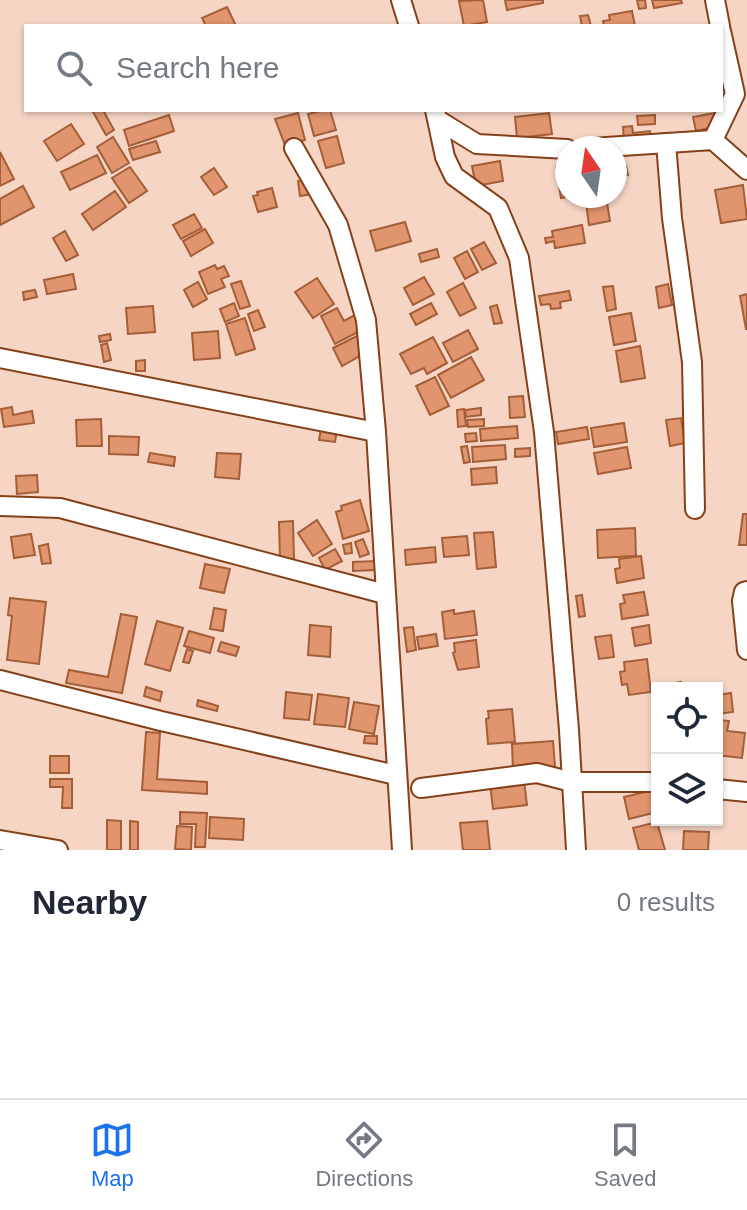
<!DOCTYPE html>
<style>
:root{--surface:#fff;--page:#f2f2f3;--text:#1f2937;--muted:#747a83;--line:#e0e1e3;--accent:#1a73e8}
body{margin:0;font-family:Arial,sans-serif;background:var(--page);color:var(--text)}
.controls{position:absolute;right:24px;bottom:24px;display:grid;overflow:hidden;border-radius:0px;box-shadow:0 2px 6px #0004}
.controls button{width:72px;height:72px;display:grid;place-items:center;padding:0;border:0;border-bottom:2px solid var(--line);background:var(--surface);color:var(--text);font:40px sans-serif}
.compass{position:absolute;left:555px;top:136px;width:72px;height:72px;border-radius:50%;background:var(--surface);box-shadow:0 2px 6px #0004;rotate:347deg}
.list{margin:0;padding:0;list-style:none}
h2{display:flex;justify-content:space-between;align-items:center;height:104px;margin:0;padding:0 32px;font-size:34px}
h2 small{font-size:26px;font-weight:400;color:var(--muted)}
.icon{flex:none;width:44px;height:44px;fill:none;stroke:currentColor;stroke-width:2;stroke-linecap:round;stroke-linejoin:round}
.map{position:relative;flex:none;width:747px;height:850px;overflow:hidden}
.search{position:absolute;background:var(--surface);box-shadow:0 2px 6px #0004;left:24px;right:24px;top:24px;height:88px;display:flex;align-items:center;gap:20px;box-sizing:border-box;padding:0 28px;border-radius:0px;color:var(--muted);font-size:30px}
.sheet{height:248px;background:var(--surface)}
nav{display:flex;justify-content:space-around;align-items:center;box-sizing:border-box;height:112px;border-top:2px solid var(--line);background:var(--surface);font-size:22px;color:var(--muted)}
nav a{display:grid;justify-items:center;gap:4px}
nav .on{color:var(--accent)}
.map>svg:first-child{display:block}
.building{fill:#e0956e;stroke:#a45e38;stroke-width:2}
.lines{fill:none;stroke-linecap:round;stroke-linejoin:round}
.minor-casing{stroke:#844119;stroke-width:22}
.minor{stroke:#fff;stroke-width:18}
</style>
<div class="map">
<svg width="747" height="850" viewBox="0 0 747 850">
<rect width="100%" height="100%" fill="#f6d5c5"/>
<g class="building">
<path d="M483,0L487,22L464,26L459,1Z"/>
<path d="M505,0H543V3L507,10Z"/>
<path d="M637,0H645L646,8L639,9Z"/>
<path d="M652,0H681L682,3L654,8Z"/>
<path d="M227,7L236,26H206L202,18Z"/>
<path d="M632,11L635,26H604L603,21L610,20L609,15Z"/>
<path d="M588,15L591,26H582L580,16Z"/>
<path d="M92,110H103L114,130L106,135Z"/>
<path d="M324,110H330L336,130L314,136L308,114Z"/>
<path d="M298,113L305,140L285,145L275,119Z"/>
<path d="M549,113L552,134L517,138L515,117Z"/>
<path d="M715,113L718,126L696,131L693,117Z"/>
<path d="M169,115L174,131L129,146L124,130Z"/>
<path d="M655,115V124L638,125L637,116Z"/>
<path d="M71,124L84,144L57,161L44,141Z"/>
<path d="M632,126L633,133L650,131L651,137L624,141L623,127Z"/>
<path d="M337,136L344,163L326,168L318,141Z"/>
<path d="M113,137L129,163L112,173L97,147Z"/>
<path d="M156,141L160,152L133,160L129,149Z"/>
<path d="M0,152L14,179L0,186Z"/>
<path d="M97,155L106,173L70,190L61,172Z"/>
<path d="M500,161L503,181L476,186L472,166Z"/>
<path d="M567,165V196H572L561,198L556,166Z"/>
<path d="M626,166L628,175L615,179V169Z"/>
<path d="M130,167L147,191L129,203L112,178Z"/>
<path d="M214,168L227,187L214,195L201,177Z"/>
<path d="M308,179L312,194L300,196L298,181Z"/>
<path d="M743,185L747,219L721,223L715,190Z"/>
<path d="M23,186L34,207L0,225V199Z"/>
<path d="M272,188L277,207L258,212L253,196L258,195L257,192Z"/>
<path d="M115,191L126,207L93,230L82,214Z"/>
<path d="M585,196H606L610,221L589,225Z"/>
<path d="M194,214L202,228L181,239L173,225Z"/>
<path d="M405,222L411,241L376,251L370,231Z"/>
<path d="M582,225L585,243L555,248L554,241L546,243L545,238L553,237L552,231Z"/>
<path d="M205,229L213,243L191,256L183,241Z"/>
<path d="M65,231L78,255L66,261L53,238Z"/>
<path d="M484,242L496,263L482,270L471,249Z"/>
<path d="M437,249L439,257L421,262L419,254Z"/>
<path d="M467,251L478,272L465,279L454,258Z"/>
<path d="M215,265L217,269L224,266L229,276L221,279L225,287L208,294L199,272Z"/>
<path d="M73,274L76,289L47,294L44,280Z"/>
<path d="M424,277L434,294L413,305L404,288Z"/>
<path d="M317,278L334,304L313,318L295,292Z"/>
<path d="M241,281L250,306L240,309L231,284Z"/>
<path d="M198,282L207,299L193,307L184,290Z"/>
<path d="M463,283L476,308L460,316L447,292Z"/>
<path d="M668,284L672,305L659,308L656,287Z"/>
<path d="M613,286L616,309L607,311L603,287Z"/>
<path d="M35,290L37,297L24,300L23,292Z"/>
<path d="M569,291L571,300L560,302L561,308L551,309L550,304L541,305L539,296Z"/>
<path d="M747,294V329H746L740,296Z"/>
<path d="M234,303L239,316L225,322L220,309Z"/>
<path d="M431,303L437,314L416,325L410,314Z"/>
<path d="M497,305L502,323L494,324L490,307Z"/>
<path d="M153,306L155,332L128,334L126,308Z"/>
<path d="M337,308L344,321L357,314L364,329L335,344L321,316Z"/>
<path d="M258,310L265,327L254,331L248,314Z"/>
<path d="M631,313L636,341L614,345L609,317Z"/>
<path d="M245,318L255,349L236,355L226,324Z"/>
<path d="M468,330L478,349L453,362L443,343Z"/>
<path d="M218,331L220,358L194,360L192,333Z"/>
<path d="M110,334L111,340L100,342L99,336Z"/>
<path d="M359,335L365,353L342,366L333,348Z"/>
<path d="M433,337L447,363L427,374L424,368L411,374L400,354Z"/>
<path d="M107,343L111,360L104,362L101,345Z"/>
<path d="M640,346L645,378L621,382L616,351Z"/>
<path d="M471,357L484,380L451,398L438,375Z"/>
<path d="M145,360V371H136V361Z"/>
<path d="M435,377L449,406L430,415L416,386Z"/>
<path d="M523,396L525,417L510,418L509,397Z"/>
<path d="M12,407L13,415L32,411L34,423L4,427L1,409Z"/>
<path d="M481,408V415L466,417L465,410Z"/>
<path d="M464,409L466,426L458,427L457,410Z"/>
<path d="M681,418L685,443L670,446L666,420Z"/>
<path d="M101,419L102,446H77L76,420Z"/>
<path d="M484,419V426L468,427L467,420Z"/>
<path d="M624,423L627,442L594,447L591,428Z"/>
<path d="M517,426L518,438L481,441L480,429Z"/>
<path d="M587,427L589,439L558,444L556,432Z"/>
<path d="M321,428L337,430L335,442L319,440Z"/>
<path d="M476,433L477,441L466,442L465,434Z"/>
<path d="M109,436L139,437L138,455L109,454Z"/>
<path d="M505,445L506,459L473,462L472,447Z"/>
<path d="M467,446L470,462L464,463L461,447Z"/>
<path d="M627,447L631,468L598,474L594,453Z"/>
<path d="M530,448V456L515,457V449Z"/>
<path d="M150,453L175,457L174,466L148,462Z"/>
<path d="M217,453L241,454L239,479L215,477Z"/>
<path d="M496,467L497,483L472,485L471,469Z"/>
<path d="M37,475L38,492L17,494L16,476Z"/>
<path d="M360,500L369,531L343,539L336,512L342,510L341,506Z"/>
<path d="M743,514H747V545H739Z"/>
<path d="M317,520L332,544L313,556L298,533Z"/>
<path d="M293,521L294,559L280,560L279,522Z"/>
<path d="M635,528L636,556L598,558L597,530Z"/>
<path d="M493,532L496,567L477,569L474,533Z"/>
<path d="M31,534L35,555L14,558L11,537Z"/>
<path d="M467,536L469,555L444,557L442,538Z"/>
<path d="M363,539L369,554L360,557L355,542Z"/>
<path d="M351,543L352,553L345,554L343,545Z"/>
<path d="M48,544L51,563L42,564L39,546Z"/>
<path d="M435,547L436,562L406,565L405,550Z"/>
<path d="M335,549L342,561L325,570L319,558Z"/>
<path d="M641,556L644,578L617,583L615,569L620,568L619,559Z"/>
<path d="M376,561V570L353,571V562Z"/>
<path d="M205,564L230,569L224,593L200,588Z"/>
<path d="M644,592L648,615L622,619L620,604L625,603L623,595Z"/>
<path d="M582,595L585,616L579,617L576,596Z"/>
<path d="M10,598L46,602L39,664L7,660L12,616L8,615Z"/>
<path d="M214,608L226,610L223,631L210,629Z"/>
<path d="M454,610V614L474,611L477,635L445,639L442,612Z"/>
<path d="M121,614L137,617L122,693L66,683L69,670L108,677Z"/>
<path d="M157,621L183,628L170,671L145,664Z"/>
<path d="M310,625L331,627L330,657L308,655Z"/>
<path d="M649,625L651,643L635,646L632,628Z"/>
<path d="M413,627L416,650L407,652L404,628Z"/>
<path d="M189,631L214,638L210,653L184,646Z"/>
<path d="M436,634L438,646L419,649L417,637Z"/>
<path d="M611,635L614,657L599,659L595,637Z"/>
<path d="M476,640L479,667L458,670L453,653L455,652L454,643Z"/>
<path d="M221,642L239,647L236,656L218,651Z"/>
<path d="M187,649L193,651L189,663L183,662Z"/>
<path d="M647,659L651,692L629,695L627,684L622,685L620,672L625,671L624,662Z"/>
<path d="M681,682L682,688H659V686Z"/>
<path d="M146,687L162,692L160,701L144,696Z"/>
<path d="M286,692L312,695L309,720L284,718Z"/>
<path d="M731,693L733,712L717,714V695Z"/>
<path d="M318,694L349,698L345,727L314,724Z"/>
<path d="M198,700L218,706L217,711L197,706Z"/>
<path d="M354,702L379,706L374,734L349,729Z"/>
<path d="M512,709L515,742L488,744L486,719L489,718L488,711Z"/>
<path d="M720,720L729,721L727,731L745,733L742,758L717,755Z"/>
<path d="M146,732L160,733L157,779L207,782V794L142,790Z"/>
<path d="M365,736H377V744L364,743Z"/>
<path d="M553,741L555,767L513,770L512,744Z"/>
<rect x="50" y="756" width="19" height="17"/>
<path d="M50,779H72V808H62L63,787H50Z"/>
<path d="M524,780L527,805L493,809L490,784Z"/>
<path d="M653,790L657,812L629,819L624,797Z"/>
<path d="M180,812L207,813L205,847H195L196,824H180Z"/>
<path d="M210,817L244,819L243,840L209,838Z"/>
<path d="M107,820L121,821V850H107Z"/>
<path d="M130,821L138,822V850H130Z"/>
<path d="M487,821L490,850H463L460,823Z"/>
<path d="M657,822L665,850H639L633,828Z"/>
<path d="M177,826L192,827L191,850L175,849Z"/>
<path d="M684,831L709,832L708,850H683Z"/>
</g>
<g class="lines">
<defs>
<g id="minor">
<path d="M401,0L409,26"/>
<path d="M715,0L720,26"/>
<path d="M435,110L445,157L454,176L498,208L519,258L544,432L569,730L576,850"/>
<path d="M438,120L477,144L567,149"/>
<path d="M713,140L735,94L721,31"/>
<path d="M666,143L672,218L692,362L695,509"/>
<path d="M294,148L338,225L366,320L376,432L402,850"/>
<path d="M591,148L713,140L747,170"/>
<path d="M0,358L376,432"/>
<path d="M0,506L60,508L385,594"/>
<path d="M747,591L744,592L742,601L747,650"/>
<path d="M0,680L161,721L396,775"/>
<path d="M421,788L537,773L572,782H657"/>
<path d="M717,789L747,792"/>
<path d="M0,840L58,850"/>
</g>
</defs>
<use href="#minor" class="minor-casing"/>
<use href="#minor" class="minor"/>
</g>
</svg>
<div class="controls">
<button><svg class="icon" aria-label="locate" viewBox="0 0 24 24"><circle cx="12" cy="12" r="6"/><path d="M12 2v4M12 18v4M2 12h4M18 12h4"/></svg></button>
<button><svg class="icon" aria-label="layers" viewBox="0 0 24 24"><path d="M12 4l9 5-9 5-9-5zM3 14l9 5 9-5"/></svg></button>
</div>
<svg class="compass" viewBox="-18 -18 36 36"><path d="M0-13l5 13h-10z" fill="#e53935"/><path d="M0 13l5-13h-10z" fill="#747a83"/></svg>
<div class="search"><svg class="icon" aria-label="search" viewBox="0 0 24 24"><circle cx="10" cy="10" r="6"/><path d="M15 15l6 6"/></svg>Search here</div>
</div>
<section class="sheet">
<h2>Nearby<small>0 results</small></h2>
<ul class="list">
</ul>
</section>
<nav>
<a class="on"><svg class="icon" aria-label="map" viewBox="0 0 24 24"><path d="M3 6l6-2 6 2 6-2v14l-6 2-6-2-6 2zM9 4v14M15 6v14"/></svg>Map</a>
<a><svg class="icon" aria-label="directions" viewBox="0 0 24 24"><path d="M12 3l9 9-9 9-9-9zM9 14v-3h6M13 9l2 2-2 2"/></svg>Directions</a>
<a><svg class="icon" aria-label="saved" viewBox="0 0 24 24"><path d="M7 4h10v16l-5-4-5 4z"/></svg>Saved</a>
</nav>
